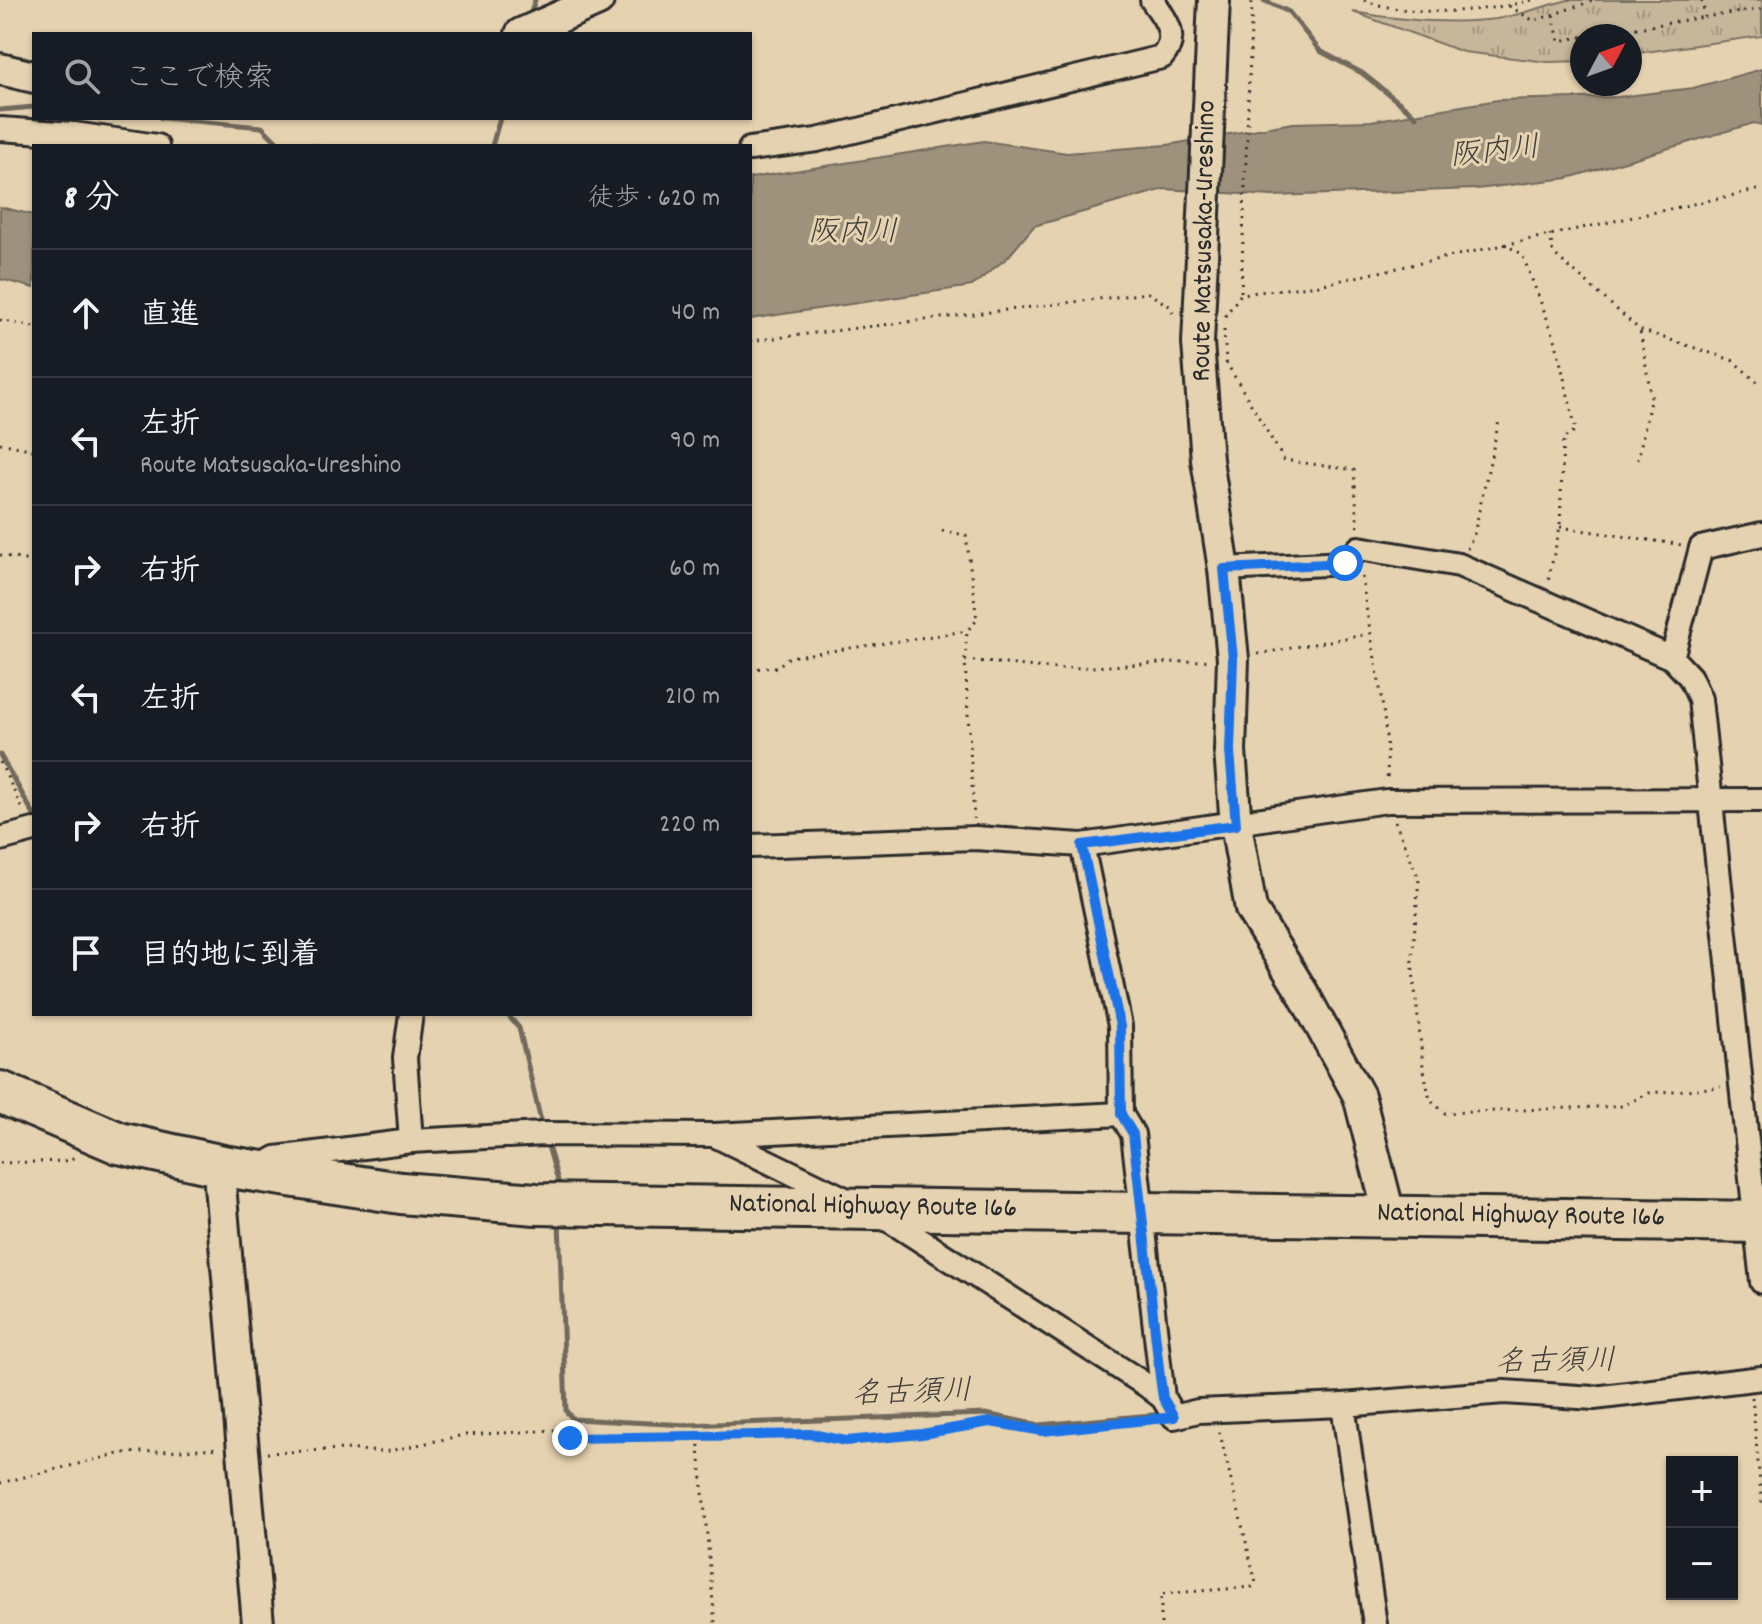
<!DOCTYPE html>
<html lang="ja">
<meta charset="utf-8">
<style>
:root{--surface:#171b24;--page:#242831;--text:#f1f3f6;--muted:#9ea1a6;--line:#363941}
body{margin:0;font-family:Dekko,"Klee One",sans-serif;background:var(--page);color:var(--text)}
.controls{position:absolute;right:24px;bottom:24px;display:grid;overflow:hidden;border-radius:0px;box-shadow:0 2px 6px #0004}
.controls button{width:72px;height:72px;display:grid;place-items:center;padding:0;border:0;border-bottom:2px solid var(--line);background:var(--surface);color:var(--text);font:40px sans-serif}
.compass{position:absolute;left:1570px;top:24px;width:72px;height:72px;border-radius:50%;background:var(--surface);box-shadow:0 2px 6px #0004;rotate:49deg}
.stop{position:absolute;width:24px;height:24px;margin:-18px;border:6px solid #1a73e8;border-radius:50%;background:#fff}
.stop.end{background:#1a73e8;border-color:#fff;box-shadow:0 2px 8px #0008}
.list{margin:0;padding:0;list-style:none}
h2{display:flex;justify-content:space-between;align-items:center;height:104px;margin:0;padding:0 32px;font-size:34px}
h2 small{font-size:26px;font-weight:400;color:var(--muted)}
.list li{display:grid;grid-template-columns:52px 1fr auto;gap:24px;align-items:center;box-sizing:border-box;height:128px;padding:0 32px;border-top:2px solid var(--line)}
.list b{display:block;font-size:30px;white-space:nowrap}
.list p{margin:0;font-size:26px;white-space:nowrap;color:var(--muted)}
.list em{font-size:26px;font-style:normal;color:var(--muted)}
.icon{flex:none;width:44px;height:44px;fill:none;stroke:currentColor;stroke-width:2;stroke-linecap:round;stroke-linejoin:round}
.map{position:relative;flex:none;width:1762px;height:1624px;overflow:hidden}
.search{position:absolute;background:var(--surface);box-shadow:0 2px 6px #0004;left:32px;top:32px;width:720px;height:88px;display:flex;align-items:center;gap:20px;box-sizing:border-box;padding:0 28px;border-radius:0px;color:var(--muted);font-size:30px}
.panel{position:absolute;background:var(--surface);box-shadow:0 2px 6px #0004;left:32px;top:144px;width:720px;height:872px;border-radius:0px}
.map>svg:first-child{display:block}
.grass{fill:url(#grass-tufts);stroke:#797162;stroke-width:2}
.water{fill:#9e927d;stroke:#70695c;stroke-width:2}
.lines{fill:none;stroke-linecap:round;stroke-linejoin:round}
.stream{stroke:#70695c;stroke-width:5}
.street-casing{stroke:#2b2b2b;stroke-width:28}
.secondary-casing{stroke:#2b2b2b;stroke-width:36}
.highway-casing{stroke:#2b2b2b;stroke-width:46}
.path{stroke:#2b2b2b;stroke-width:3;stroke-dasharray:2 6;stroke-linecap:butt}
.street{stroke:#e5d2b0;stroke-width:22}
.secondary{stroke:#e5d2b0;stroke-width:30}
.highway{stroke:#e5d2b0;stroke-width:40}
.route{stroke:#1a73e8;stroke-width:10}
.labels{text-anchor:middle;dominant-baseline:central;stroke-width:6;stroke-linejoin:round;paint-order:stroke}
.street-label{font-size:28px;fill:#2b2b2b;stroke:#e5d2b0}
.water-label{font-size:30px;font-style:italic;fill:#42403b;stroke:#e5d2b0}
</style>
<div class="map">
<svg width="1762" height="1624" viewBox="0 0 1762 1624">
<defs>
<pattern id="grass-tufts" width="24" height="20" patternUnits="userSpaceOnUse" patternTransform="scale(2)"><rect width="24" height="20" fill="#c7b79a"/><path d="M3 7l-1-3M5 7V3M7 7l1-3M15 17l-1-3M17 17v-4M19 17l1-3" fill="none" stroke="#a2957e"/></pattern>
</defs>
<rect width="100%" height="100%" fill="#e5d2b0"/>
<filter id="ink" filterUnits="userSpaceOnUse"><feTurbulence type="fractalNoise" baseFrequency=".0125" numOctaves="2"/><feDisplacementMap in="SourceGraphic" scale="16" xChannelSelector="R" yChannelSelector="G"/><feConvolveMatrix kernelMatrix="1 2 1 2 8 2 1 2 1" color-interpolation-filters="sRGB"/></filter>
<g filter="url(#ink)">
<path class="grass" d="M1568,0H1762V36L1630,54V36H1582V61L1548,62L1463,52L1353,12C1400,20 1448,25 1496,19C1520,15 1545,6 1568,0Z"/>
<g class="water">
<path d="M1762,69V125L1754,123L1568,178L1477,189L1272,196L1164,189L1034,226L1008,257L972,286L750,319V178L984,141L1067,153L1167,145L1293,123L1371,121L1498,100L1618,97L1693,88Z"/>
<path d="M0,207L34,215V288L0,279Z"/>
</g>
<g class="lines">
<g class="stream">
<path d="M1263,0L1289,12L1320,51L1362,73L1416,116"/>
<path d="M529,18L535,0"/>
<path d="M0,110L34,107"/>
<path d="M161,118L262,127L279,144L318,146"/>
<path d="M492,146L500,118"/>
<path d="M0,755L34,815"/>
<path d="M507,1014L519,1028L543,1130"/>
<path d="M546,1139L561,1191"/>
<path d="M559,1221L566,1411L573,1419L687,1425L986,1414L1039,1425L1163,1414"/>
<path d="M1654,1380L1755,1368"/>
</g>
<defs>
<g id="street">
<path d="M0,129L74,134L157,146"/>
<path d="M750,149L817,140L1162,57C1180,36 1165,18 1152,0"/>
<path d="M1224,569L1345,563L1359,548L1459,565L1672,658L1690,677L1700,699L1762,1282"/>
<path d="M1672,658L1701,548L1762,534"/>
<path d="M0,839L34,830"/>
<path d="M1082,845L1120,1026L1121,1114L1133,1134L1163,1398"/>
<path d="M750,846L975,838L1082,845L1387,801L1762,800"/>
<path d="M411,1014L405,1058L411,1141"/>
<path d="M714,1135L892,1222L1146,1385L1163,1398L1174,1417L1198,1411L1343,1405L1504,1392L1594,1398L1762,1378"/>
<path d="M266,1164L276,1158L411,1141L544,1134L714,1135L1121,1114"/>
<path d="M1343,1405L1375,1624"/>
</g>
<g id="secondary">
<path d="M1214,0L1198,343L1207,460L1224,569L1233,659L1230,751L1236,825L1251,909L1304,995L1359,1096L1389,1214"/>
<path d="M521,34L598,0"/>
<path d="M0,69L34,77"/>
<path d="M223,1166L220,1185L258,1624"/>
</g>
<path id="highway" d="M0,1092L119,1143L223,1166L401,1193L536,1204L1762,1222"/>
</defs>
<use href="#street" class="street-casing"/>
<use href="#secondary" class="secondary-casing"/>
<use href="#highway" class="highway-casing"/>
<g class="path">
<path d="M1364,0C1407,18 1488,12 1532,0"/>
<path d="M1702,0L1705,17L1762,9"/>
<path d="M1509,6L1534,21L1595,0"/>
<path d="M1553,15L1559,41L1582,37"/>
<path d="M1588,36L1705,17"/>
<path d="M1550,234L1553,253L1640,330L1732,360L1762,386"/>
<path d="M1504,244L1522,254L1555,339L1576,430L1563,439L1560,527L1548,581"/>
<path d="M1241,292L1252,0"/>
<path d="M1225,316L1241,294L1319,285L1762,189"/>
<path d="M0,320L34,327"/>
<path d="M1224,330L1226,362L1284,460L1354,470L1358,529"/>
<path d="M750,341L1148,293L1171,307L1174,319"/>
<path d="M0,443L34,450"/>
<path d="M1638,460L1651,396L1640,330"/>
<path d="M1560,527L1683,545"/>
<path d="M942,531L966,535L977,620L967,631L965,660L974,819"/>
<path d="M1467,549L1474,534L1499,421"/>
<path d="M0,555L34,562"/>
<path d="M1362,577C1370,646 1390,713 1387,783"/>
<path d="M1258,654L1368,634"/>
<path d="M965,660L1057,669L1211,660"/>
<path d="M750,669L777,667L789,657L967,631"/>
<path d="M0,762L24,812"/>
<path d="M1395,821L1419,879L1412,961L1423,1066L1430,1100L1445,1113L1623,1106L1649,1093L1721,1087"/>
<path d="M0,1163L64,1161L76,1157"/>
<path d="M1752,1397L1762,1505"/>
<path d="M698,1437L715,1624"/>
<path d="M267,1453L345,1449L384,1452L464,1435L556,1430L570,1438L812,1434L846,1441L922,1434L990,1422L1043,1431L1152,1421"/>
<path d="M0,1483L123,1453L220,1448"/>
<path d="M1161,1624V1594L1252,1587L1256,1583L1219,1430"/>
</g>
<use href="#street" class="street"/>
<use href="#secondary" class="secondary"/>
<use href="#highway" class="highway"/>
</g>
</g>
<g class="lines" filter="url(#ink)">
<path class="route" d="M570,1438L812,1434L846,1441L922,1434L990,1422L1043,1431L1174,1417L1163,1398L1160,1377L1133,1134L1121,1114L1120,1026L1082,845L1236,825L1230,751L1233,659L1224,569L1345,563"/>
</g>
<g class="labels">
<g class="street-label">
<text transform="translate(1206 241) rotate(-89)">Route Matsusaka-Ureshino</text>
<text transform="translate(873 1208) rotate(1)">National Highway Route 166</text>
<text transform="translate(1521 1217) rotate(1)">National Highway Route 166</text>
</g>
<g class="water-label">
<text transform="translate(1495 154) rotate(-6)">阪内川</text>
<text x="853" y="234">阪内川</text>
<text transform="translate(1556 1364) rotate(-1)">名古須川</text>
<text transform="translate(912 1395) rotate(-2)">名古須川</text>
</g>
</g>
</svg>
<div class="controls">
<button>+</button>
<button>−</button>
</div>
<svg class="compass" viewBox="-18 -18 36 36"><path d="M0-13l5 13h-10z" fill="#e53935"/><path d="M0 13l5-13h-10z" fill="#9ea1a6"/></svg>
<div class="stop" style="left:1345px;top:563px"></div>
<div class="stop end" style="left:570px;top:1438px"></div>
<div class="search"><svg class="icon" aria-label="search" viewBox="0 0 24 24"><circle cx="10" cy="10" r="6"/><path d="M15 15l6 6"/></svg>ここで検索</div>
<section class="panel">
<h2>8 分<small>徒歩 · 620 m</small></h2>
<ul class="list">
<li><svg class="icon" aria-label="ahead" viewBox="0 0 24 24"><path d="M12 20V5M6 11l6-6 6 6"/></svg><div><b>直進</b></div><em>40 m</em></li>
<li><svg class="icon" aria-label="left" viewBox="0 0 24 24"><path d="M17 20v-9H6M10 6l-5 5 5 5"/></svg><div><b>左折</b><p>Route Matsusaka-Ureshino</p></div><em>90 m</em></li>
<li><svg class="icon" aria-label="right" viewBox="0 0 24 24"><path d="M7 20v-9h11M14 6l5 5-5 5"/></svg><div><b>右折</b></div><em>60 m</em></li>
<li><svg class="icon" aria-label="left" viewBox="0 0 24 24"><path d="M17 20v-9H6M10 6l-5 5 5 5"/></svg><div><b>左折</b></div><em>210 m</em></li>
<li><svg class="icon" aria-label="right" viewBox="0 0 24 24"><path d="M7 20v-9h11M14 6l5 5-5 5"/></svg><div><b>右折</b></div><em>220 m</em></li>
<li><svg class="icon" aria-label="arrive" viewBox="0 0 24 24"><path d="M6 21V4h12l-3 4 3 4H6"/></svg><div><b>目的地に到着</b></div></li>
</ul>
</section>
</div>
